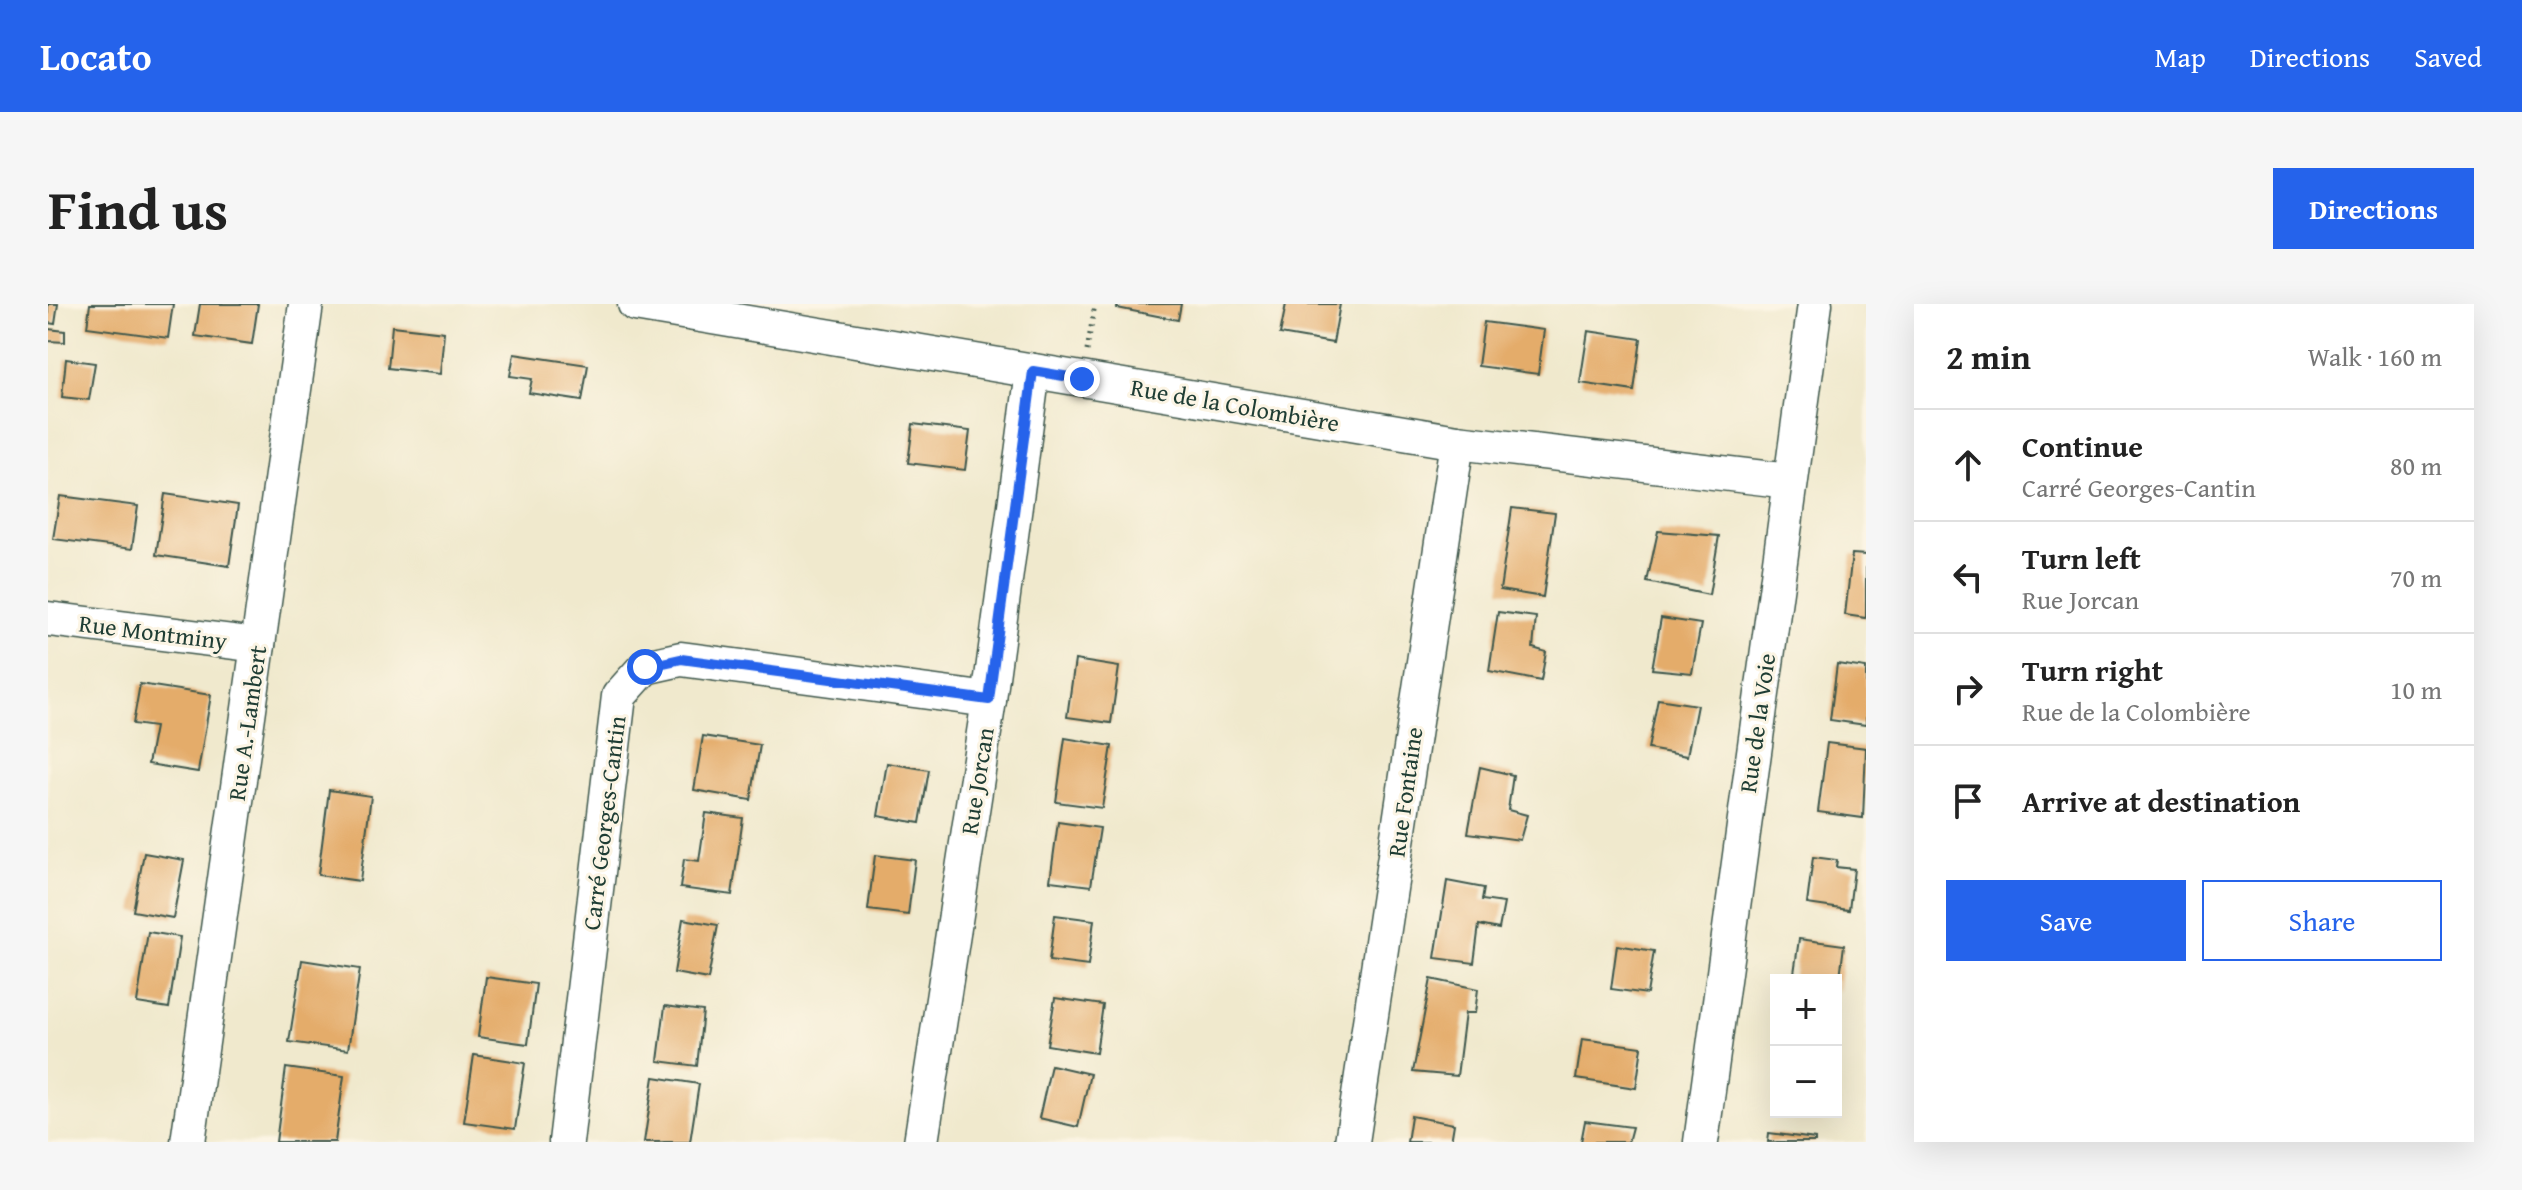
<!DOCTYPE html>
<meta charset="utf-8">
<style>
:root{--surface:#fff;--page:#f6f6f6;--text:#222;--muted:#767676;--line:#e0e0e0;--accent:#2563eb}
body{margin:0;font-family:"Gentium Book Plus",serif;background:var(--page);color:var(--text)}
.controls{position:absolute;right:24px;bottom:24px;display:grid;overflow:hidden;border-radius:0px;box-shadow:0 8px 32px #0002}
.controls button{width:72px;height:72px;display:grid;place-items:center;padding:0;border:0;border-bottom:2px solid var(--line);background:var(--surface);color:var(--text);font:40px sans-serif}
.stop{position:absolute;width:24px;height:24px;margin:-18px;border:6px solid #2563eb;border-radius:50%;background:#fff}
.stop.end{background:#2563eb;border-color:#fff;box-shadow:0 2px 8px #0008}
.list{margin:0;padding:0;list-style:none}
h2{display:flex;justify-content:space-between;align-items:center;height:104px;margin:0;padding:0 32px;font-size:34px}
h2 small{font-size:26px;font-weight:400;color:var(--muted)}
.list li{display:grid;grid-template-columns:52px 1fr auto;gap:24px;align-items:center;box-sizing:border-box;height:112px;padding:0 32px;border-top:2px solid var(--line)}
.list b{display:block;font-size:30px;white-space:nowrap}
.list p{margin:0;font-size:26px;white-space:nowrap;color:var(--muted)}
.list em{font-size:26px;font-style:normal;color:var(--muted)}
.actions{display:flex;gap:16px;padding:24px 32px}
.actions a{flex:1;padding:18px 0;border:2px solid var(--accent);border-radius:0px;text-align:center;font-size:28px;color:var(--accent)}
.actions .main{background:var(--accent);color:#fff}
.icon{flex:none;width:44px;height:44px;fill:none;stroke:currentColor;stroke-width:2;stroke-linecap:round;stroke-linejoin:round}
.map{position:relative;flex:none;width:1818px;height:838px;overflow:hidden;border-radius:0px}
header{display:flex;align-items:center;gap:48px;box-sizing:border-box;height:112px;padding:0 40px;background:var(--accent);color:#fff}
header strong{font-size:38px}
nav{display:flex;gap:44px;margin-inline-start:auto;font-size:28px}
.intro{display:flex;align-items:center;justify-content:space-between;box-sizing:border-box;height:192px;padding:0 48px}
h1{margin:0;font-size:56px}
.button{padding:20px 36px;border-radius:0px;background:var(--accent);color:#fff;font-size:28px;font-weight:700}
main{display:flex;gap:48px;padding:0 48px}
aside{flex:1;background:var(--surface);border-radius:0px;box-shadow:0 8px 32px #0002}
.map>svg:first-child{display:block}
.building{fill:#e4ac6b}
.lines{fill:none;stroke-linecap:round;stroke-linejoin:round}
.minor-casing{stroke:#3e574b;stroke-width:37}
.path{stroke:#3e574b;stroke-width:5;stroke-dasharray:2 6;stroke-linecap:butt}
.minor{stroke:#fff;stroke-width:34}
.route{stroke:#2563eb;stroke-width:10}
.labels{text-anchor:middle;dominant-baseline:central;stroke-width:6;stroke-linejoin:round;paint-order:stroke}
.street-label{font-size:24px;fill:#1f3d34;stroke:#fcf5e5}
</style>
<header>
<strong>Locato</strong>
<nav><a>Map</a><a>Directions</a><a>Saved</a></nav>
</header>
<div class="intro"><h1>Find us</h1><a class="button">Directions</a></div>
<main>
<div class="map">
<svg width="1818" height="838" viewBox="0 0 1818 838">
<rect width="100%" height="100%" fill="#fcf5e5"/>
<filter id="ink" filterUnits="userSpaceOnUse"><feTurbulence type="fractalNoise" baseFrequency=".0125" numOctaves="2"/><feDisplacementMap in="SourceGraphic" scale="16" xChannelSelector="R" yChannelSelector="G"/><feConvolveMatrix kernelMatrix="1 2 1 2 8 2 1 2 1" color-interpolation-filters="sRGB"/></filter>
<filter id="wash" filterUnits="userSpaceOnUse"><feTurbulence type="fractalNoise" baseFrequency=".006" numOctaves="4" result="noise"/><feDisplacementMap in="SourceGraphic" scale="32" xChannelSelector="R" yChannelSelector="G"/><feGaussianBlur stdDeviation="1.8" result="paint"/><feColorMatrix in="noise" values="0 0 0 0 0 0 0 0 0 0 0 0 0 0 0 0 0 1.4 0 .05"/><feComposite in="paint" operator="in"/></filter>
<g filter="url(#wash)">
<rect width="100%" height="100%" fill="#f0e9cd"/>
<g id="blocks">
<g class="building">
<path d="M0,0H10L7,20L0,19Z"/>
<path d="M42,0H125L120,34L39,23Z"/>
<path d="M152,0H210L204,40L147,32Z"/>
<path d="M1070,0H1133L1130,16L1069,4Z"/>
<path d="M1238,0H1292L1285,39L1232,30Z"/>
<path d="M1436,18L1496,26L1490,70L1430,62Z"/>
<path d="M344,22L396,28L392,70L340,64Z"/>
<path d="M0,25L17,27V38L0,37Z"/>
<path d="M1540,27L1593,35L1586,87L1532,79Z"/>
<path d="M466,50L540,61L534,97L481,89L484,75L462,72Z"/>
<path d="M18,55L47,59L41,96L14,93Z"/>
<path d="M865,120L922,127L917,166L860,159Z"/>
<path d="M117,190L190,201L181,262L108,251Z"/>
<path d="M12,192L90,202L84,245L5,235Z"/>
<path d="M1464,204L1507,209L1495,293L1452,286Z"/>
<path d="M1610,227L1671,232L1661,291L1599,278Z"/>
<path d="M1804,250L1818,251V314L1797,311Z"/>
<path d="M1450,308L1488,313L1485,344L1498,348L1493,377L1441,367Z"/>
<path d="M1613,314L1653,320L1644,369L1604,365Z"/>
<path d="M1027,356L1071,363L1063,419L1019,413Z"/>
<path d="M1789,360L1818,364V421L1782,416Z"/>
<path d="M92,380L163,391L150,468L100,460L107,423L85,420Z"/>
<path d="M1610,395L1649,401L1639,452L1600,445Z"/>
<path d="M655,432L712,441L703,496L646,486Z"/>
<path d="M1017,434L1064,442L1054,504L1008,498Z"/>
<path d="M1779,439L1818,444L1815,514L1770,508Z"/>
<path d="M839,459L881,466L872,519L830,512Z"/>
<path d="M1432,463L1465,471L1460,506L1479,511L1472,536L1420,529Z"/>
<path d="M281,486L323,492L312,577L270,571Z"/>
<path d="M658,509L695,514L684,591L632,584L636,555L651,557Z"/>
<path d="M1010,518L1052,524L1043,582L1002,577Z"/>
<path d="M96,549L136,556L125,614L85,607Z"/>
<path d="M827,551L867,556L860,611L820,606Z"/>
<path d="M1765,553L1789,556L1788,563L1806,565L1801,606L1759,600Z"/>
<path d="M1399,577L1436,584L1434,596L1456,599L1451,625L1431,621L1426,659L1387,654Z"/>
<path d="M1007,611L1046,616L1040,662L1001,657Z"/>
<path d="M635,615L670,621L660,675L626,669Z"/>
<path d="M100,628L132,633L121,704L89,699Z"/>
<path d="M1751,635L1796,641L1790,689L1788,676H1745Z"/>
<path d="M1569,641L1606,647L1599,690L1563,685Z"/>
<path d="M254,656L312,665L300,746L241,738Z"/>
<path d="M438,673L488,680L480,740L430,733Z"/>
<path d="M1383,675L1430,685L1427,709H1417L1409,772L1365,768Z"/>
<path d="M1007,694L1055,701L1048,749L999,741Z"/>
<path d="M617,702L655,707L649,762L610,757Z"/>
<path d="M1534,735L1594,743L1588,784L1528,775Z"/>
<path d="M426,751L477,759L467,825L416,818Z"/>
<path d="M1003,761L1042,770L1030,823L991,814Z"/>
<path d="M238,764L296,772L287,838H228Z"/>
<path d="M606,773L651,780L642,838H596Z"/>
<path d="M1363,812L1406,820L1403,838H1359Z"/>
<path d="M1537,817L1584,823L1580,838H1533Z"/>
<path d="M1721,829L1767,835V838H1720Z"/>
</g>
</g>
</g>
<g filter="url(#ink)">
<use href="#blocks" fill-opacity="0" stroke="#3e574b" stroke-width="2"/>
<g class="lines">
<defs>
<g id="minor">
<path d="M587,0L1409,138L1742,177"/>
<path d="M0,315L210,341"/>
<path d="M140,838L258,0"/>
<path d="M518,838L571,392L597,363L633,355L941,396"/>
<path d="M873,838L941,396L985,67"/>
<path d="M1304,838L1409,138"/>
<path d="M1653,838L1767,0"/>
</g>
</defs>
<use href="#minor" class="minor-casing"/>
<path class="path" d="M1039,47L1047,0"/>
<use href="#minor" class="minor"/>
</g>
</g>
<g class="lines" filter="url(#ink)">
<path class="route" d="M597,363L633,355L941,396L985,67L1034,75"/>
</g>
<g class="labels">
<g class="street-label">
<text transform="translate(1187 101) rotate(10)">Rue de la Colombière</text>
<text transform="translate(105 328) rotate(7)">Rue Montminy</text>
<text transform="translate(199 419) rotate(-82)">Rue A.-Lambert</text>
<text transform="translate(1709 419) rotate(-82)">Rue de la Voie</text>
<text transform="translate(929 477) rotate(-81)">Rue Jorcan</text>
<text transform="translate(1357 488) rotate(-82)">Rue Fontaine</text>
<text transform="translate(556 519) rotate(-83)">Carré Georges-Cantin</text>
</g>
</g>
</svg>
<div class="controls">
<button>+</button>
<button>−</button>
</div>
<div class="stop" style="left:597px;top:363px"></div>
<div class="stop end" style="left:1034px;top:75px"></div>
</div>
<aside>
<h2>2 min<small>Walk · 160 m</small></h2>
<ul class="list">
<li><svg class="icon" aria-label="ahead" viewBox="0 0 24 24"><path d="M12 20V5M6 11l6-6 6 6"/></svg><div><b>Continue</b><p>Carré Georges-Cantin</p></div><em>80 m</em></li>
<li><svg class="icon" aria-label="left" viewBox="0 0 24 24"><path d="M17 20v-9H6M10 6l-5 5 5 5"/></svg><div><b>Turn left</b><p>Rue Jorcan</p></div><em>70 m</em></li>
<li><svg class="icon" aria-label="right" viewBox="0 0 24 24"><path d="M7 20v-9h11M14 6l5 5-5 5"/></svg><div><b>Turn right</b><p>Rue de la Colombière</p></div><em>10 m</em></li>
<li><svg class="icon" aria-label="arrive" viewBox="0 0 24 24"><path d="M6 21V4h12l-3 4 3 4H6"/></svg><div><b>Arrive at destination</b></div></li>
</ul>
<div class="actions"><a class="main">Save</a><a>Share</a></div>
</aside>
</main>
